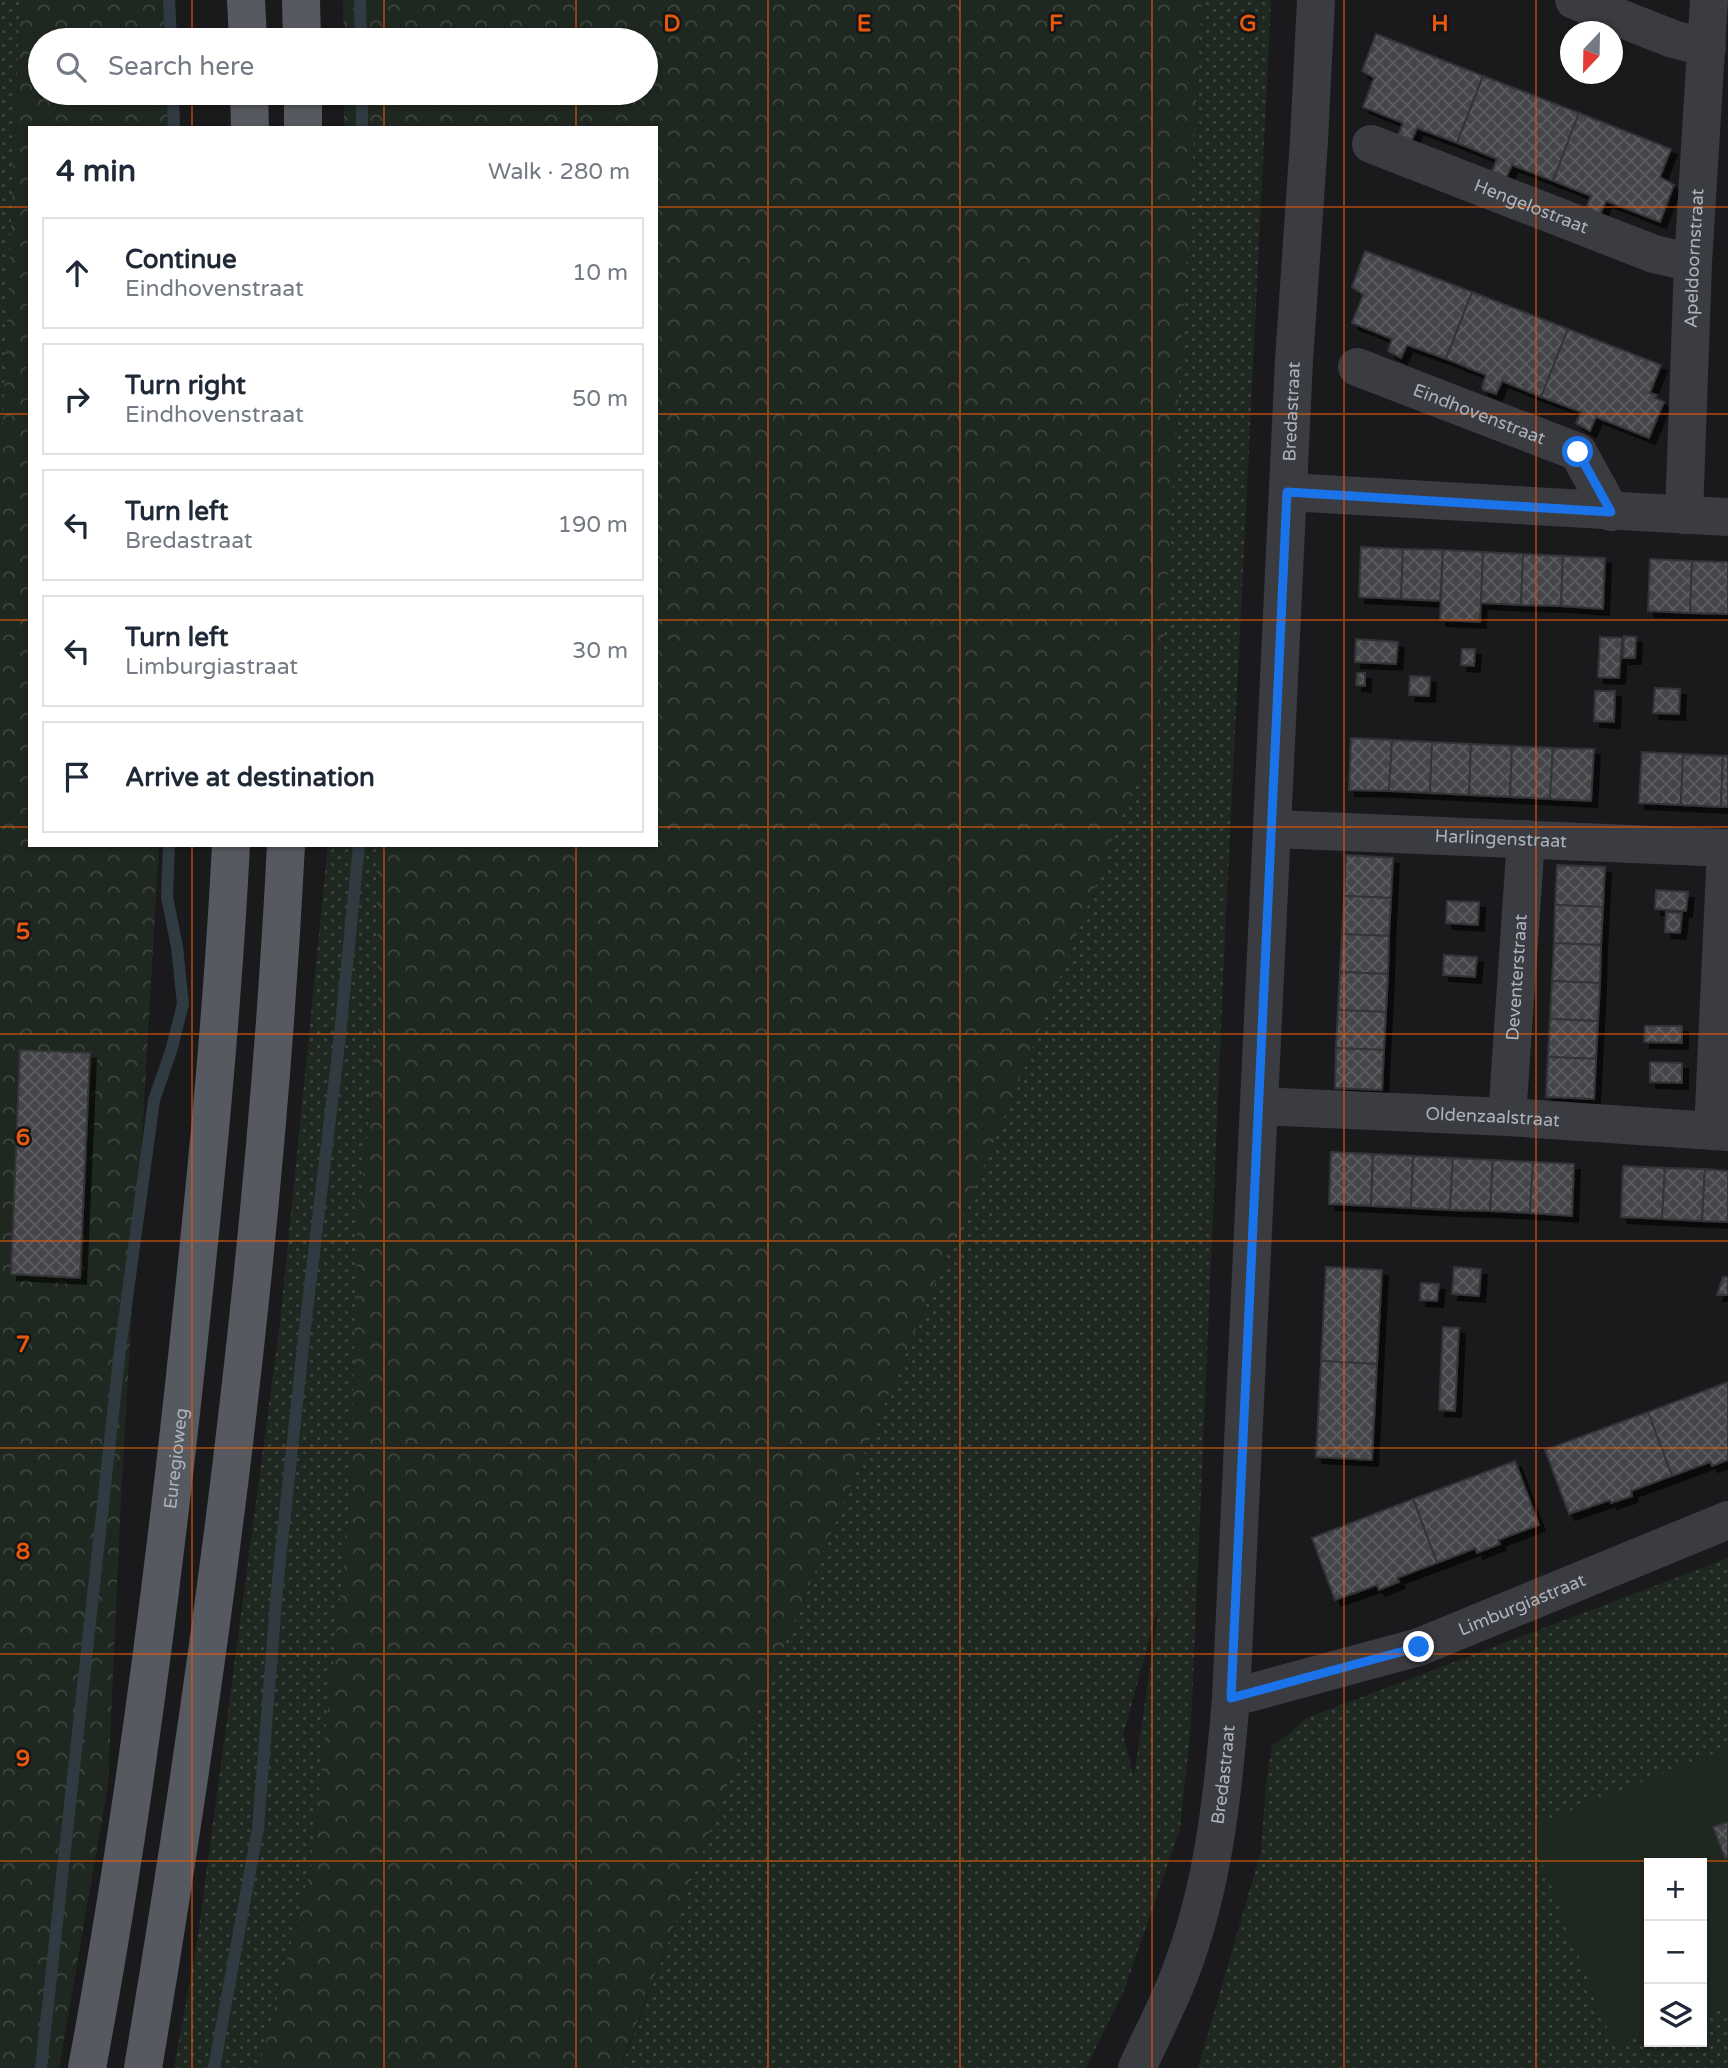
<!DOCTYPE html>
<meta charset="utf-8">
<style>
:root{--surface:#fff;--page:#f6f6f7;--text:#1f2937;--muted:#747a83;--line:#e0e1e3}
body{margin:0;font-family:"Varela Round",sans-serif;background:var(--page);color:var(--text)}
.controls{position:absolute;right:21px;bottom:21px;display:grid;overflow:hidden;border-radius:0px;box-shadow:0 2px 5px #0004}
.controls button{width:63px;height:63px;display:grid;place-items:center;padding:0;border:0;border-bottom:2px solid var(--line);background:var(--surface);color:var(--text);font:35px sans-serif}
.compass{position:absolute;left:1560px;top:21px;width:63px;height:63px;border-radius:50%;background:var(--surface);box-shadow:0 2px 5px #0004;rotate:202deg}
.stop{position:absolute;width:21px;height:21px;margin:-16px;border:5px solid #1a73e8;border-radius:50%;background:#fff}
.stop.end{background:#1a73e8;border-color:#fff;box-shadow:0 2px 7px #0008}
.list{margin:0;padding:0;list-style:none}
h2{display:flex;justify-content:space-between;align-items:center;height:91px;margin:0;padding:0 28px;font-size:30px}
h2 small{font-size:23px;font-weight:400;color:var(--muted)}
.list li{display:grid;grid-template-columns:46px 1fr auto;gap:21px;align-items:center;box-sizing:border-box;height:112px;margin:0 14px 14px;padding:0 14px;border:2px solid var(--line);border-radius:0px}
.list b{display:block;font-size:26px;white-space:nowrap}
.list p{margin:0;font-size:23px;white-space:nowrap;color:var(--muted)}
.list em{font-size:23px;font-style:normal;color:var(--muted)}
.icon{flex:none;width:38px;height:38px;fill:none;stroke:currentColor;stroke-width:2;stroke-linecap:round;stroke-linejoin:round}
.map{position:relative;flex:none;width:1728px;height:2068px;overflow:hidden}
.search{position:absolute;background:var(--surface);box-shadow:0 2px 5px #0004;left:28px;top:28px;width:630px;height:77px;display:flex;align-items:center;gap:18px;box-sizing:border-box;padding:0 24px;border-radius:38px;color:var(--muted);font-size:26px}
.panel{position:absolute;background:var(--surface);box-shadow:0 2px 5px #0004;left:28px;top:126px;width:630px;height:721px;border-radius:0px}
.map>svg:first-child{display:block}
.grass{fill:url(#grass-dots);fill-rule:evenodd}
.forest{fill:url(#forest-crowns)}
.green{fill:#1f2820}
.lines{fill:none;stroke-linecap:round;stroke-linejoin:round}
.stream{stroke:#2f3a41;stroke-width:12}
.building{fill:url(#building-cross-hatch);stroke:#343438;stroke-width:2;filter:url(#shadow)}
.minor{stroke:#3b3c41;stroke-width:38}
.major{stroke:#575960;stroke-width:38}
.route{stroke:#1a73e8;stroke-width:9}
.grid{fill:none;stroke:#e8590c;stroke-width:2;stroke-opacity:0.55}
.labels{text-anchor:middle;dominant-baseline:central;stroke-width:5;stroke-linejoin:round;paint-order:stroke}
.street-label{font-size:18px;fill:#acb2bc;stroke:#151517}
.grid-label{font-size:23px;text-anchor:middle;font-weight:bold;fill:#e8590c;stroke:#151517;stroke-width:5;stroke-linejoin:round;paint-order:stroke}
</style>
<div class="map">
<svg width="1728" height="2068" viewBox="0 0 1728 2068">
<defs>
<pattern id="grass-dots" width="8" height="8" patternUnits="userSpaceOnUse" patternTransform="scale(1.75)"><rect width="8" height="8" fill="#1f2820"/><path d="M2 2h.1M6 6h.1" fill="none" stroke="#3d453e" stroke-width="1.8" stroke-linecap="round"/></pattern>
<pattern id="forest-crowns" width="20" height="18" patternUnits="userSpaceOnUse" patternTransform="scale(1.75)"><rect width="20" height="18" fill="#1f2820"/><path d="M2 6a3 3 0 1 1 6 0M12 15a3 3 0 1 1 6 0" fill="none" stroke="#3d453e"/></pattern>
<pattern id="building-cross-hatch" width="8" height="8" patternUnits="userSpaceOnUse" patternTransform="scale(1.75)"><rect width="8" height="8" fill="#444549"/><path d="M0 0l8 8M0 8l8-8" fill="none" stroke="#5c5d61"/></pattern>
<filter id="shadow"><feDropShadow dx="6" dy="6" stdDeviation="0" flood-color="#0009"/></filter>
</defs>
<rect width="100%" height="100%" fill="#1a1a1c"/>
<g class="grass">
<path d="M0,0H20L0,496Z"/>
<path d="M1202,0H1271L1225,936L1191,1725L1180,1829L1125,1988L1086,2068H621L740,1752L1038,1035L1159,720ZM1157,1612L1158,1613L1134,1777L1123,1735Z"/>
<path d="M328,845H376L378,1026L359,1217L350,1507L311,1866L259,2068H174L198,1936L280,1323Z"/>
<path d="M1728,1558V2068H1198L1261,1851L1266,1784L1272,1746L1294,1730L1304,1719ZM1649,1863H1702V2042H1649Z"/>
</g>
<g class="forest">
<path d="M20,0H175L177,40H40V93H177L176,128H30V355L27,368L30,380V845H159L121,1497L108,1785L59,2068H0V496Z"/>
<path d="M343,0H1202L1159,720L1038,1035L740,1752L620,2068H259L311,1866L350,1507L357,1238L378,1026L376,845H656V128H344V93H646V40H344Z"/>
</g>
<path class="green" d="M1725,1749L1728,1757V2008L1702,2016V1863H1649V2034L1614,2045L1528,1827Z"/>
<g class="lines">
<g class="stream">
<path d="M169,0L171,40"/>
<path d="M360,0L361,40"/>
<path d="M173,93L174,128"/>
<path d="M362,93V128"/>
<path d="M41,2068L120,1350L154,1100L171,1051L183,1004L177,947L167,897L169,845"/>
<path d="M214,2068L258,1828L277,1589L306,1319L339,1044L359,845"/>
</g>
</g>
<g class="building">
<path d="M1376,34L1483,76L1457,143L1417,128L1411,142L1398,135L1403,123L1363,107L1374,78L1362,71Z"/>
<path d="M1483,76L1579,113L1553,181L1512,165L1506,178L1492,171L1497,159L1457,143Z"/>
<path d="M1579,113L1671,149L1660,177L1674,185L1660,222L1606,201L1600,215L1586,208L1591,196L1553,181Z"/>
<path d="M1365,251L1472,292L1446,359L1407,345L1401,358L1388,351L1392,339L1352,323L1363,295L1352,287Z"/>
<path d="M1472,292L1568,329L1541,397L1502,381L1496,394L1483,390L1482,387L1486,375L1446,359Z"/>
<path d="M1568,329L1661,365L1650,393L1657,395L1655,398L1664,402L1649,438L1596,417L1590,431L1576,423L1581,412L1541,397Z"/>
<path d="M1361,547L1403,549L1401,599L1359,597Z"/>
<path d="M1403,549L1443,550L1440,601L1401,599Z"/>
<path d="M1443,550L1483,552L1480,622L1440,620Z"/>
<path d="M1483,552L1523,554L1521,605L1481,603Z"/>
<path d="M1523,554L1563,556L1561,606L1521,605Z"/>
<path d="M1563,556L1605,558L1603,609L1561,606Z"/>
<path d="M1650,559L1692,561L1690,613L1648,611Z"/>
<path d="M1692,561L1728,562V614L1690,613Z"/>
<path d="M1624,636L1636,637L1635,658H1623Z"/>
<path d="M1600,637L1622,638L1619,678L1598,677Z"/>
<path d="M1356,639L1398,642L1396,664L1355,662Z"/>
<path d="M1462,649H1475L1474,666L1461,665Z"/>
<path d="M1357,673H1365V686L1356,685Z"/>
<path d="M1410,676L1430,677L1429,696L1409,695Z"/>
<path d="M1655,688L1680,689L1679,714L1653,713Z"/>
<path d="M1595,691H1615L1614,722L1594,721Z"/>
<path d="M1351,738L1392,740L1389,791L1349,790Z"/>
<path d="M1392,740L1432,742L1430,793L1389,791Z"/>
<path d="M1432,742L1471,744L1469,795L1430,793Z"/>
<path d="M1471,744L1512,746L1510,797L1469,795Z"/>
<path d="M1512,746L1553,748L1550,799L1510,797Z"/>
<path d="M1553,748L1594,749L1591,801L1550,799Z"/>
<path d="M1642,752L1683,754L1681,805L1639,803Z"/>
<path d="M1683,754L1723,756L1721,807L1681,805Z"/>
<path d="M1723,756H1728V807H1721Z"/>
<path d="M1346,855L1393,858L1391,898L1344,896Z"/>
<path d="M1557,865L1605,867L1603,907L1555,905Z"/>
<path d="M1656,890L1688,892L1686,911L1655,909Z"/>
<path d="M1344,896L1391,898L1389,936L1342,934Z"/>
<path d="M1447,901L1479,902L1478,925L1446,923Z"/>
<path d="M1555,905L1603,907L1601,945L1554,943Z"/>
<path d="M1666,912L1682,913L1680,933L1665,932Z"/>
<path d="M1342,934L1389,936L1388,974L1340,972Z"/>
<path d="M1554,943L1601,945L1600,983L1552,981Z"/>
<path d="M1444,955L1477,957L1475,977L1443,975Z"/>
<path d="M1340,972L1388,974L1386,1012L1338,1010Z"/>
<path d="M1552,981L1600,983L1598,1021L1550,1019Z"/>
<path d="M1338,1010L1386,1012L1384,1050L1336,1048Z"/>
<path d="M1550,1019L1598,1021L1596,1059L1548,1057Z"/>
<path d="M1645,1026H1682V1043L1644,1042Z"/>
<path d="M1336,1048L1384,1050L1382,1090L1335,1088Z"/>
<path d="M20,1050L90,1053L80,1278L11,1274Z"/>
<path d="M1548,1057L1596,1059L1594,1099L1546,1097Z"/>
<path d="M1650,1062L1682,1063V1083L1650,1082Z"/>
<path d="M1331,1152L1373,1154L1371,1206L1329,1204Z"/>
<path d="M1373,1154L1413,1156L1411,1208L1371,1206Z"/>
<path d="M1413,1156L1453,1158L1450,1210L1411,1208Z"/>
<path d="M1453,1158L1493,1160L1490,1211L1450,1210Z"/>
<path d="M1493,1160L1533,1162L1530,1213L1490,1211Z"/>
<path d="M1533,1162L1574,1164L1572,1216L1530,1213Z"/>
<path d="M1623,1166L1665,1168L1662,1219L1621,1217Z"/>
<path d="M1665,1168L1705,1169L1702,1221L1662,1219Z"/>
<path d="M1705,1169L1728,1171V1222L1702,1221Z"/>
<path d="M1326,1267L1382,1270L1377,1364L1321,1361Z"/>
<path d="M1454,1267L1481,1269L1479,1296L1452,1294Z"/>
<path d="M1723,1277H1728V1295H1717Z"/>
<path d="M1421,1283L1439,1284L1437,1301L1420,1300Z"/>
<path d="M1443,1327L1459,1328L1455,1411L1439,1410Z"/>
<path d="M1321,1361L1377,1364L1372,1460L1316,1457Z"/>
<path d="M1728,1382V1460L1712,1466L1710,1462L1672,1476L1648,1412Z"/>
<path d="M1648,1412L1672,1476L1631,1491L1632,1496L1611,1503L1610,1500L1569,1514L1545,1450Z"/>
<path d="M1515,1461L1539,1525L1498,1540L1500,1544L1477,1553L1476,1548L1437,1563L1413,1499Z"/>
<path d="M1413,1499L1437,1563L1397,1578L1399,1582L1379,1590L1377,1585L1335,1600L1312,1538Z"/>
<path d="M1728,1822V1857L1725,1858L1713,1827Z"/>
</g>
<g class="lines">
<g class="minor">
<path d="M1574,0L1673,39L1707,48"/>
<path id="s1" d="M1371,144L1654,254L1693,263"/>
<path id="s2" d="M1357,367L1578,452L1611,512"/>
<path d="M1288,492L1728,517"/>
<path id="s3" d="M1684,515L1693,263L1709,0"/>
<path id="s4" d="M1273,829L1728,848"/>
<path id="s5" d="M1259,1106L1507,1117L1728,1132"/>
<path id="s6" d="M1507,1117L1526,839"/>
<path d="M1713,1131L1726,848"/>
<path id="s7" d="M1231,1698L1419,1647L1728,1520"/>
<path id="s8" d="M1137,2068C1151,2037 1167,2007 1179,1976C1214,1886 1223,1793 1231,1698L1294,360L1309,140L1316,0"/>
</g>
<g class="major">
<path d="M246,0L248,40"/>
<path d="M301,0L302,40"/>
<path d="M249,93L250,128"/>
<path d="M303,93V128"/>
<path id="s9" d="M87,2068C130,1839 160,1607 185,1376C204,1199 222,1022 231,845"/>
<path d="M143,2068C211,1663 265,1256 286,845"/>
</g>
</g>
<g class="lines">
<path class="route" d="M1419,1647L1231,1698L1287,492L1611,512L1578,452"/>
</g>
<path class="grid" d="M192,0V40M384,0V40M576,0V40M768,0V2068M960,0V2068M1152,0V2068M1344,0V2068M1536,0V2068M192,93V128M384,93V128M576,93V128M0,207H30M656,207H1728M0,414H30M656,414H1728M0,620H30M656,620H1728M0,827H30M656,827H1728M192,845V2068M384,845V2068M576,845V2068M0,1034H1728M0,1241H1728M0,1448H1728M0,1654H1728M0,1861H1728"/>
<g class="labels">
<g class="street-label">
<text stroke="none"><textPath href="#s1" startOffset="172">Hengelostraat</textPath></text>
<text stroke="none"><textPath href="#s3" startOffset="257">Apeldoornstraat</textPath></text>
<text stroke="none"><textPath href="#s8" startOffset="1673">Bredastraat</textPath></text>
<text stroke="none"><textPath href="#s2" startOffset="131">Eindhovenstraat</textPath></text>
<text stroke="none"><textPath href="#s4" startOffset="228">Harlingenstraat</textPath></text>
<text stroke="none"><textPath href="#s6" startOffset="140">Deventerstraat</textPath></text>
<text stroke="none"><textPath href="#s5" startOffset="234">Oldenzaalstraat</textPath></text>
<text stroke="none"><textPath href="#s9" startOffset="616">Euregioweg</textPath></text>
<text stroke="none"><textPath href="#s7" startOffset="306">Limburgiastraat</textPath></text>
<text stroke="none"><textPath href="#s8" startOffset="308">Bredastraat</textPath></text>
</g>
</g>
<g class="grid-label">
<text x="672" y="31">D</text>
<text x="864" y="31">E</text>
<text x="1056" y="31">F</text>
<text x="1248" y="31">G</text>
<text x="1440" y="31">H</text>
<text x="23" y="939">5</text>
<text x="23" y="1145">6</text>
<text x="23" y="1352">7</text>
<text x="23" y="1559">8</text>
<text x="23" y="1766">9</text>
</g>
</svg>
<div class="controls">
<button>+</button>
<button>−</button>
<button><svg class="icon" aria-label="layers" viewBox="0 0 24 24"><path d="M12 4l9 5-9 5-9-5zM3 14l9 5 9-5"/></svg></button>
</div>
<svg class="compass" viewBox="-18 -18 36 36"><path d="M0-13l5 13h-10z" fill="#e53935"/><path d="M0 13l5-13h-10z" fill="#747a83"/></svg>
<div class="stop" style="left:1578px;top:452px"></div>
<div class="stop end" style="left:1419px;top:1647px"></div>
<div class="search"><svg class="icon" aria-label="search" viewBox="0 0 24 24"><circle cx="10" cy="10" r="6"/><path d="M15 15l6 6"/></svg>Search here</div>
<section class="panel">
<h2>4 min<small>Walk · 280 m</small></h2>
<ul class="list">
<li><svg class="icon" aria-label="ahead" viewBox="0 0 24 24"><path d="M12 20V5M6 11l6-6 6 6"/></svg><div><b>Continue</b><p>Eindhovenstraat</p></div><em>10 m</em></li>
<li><svg class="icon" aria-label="right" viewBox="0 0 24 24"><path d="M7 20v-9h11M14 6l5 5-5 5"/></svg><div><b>Turn right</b><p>Eindhovenstraat</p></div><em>50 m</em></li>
<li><svg class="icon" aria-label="left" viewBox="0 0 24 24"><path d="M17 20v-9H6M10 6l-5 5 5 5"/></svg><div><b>Turn left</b><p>Bredastraat</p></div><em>190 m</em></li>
<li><svg class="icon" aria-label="left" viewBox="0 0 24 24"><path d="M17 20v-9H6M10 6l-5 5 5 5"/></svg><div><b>Turn left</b><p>Limburgiastraat</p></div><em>30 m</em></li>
<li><svg class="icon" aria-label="arrive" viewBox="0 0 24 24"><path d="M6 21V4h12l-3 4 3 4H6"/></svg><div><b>Arrive at destination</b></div></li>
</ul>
</section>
</div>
